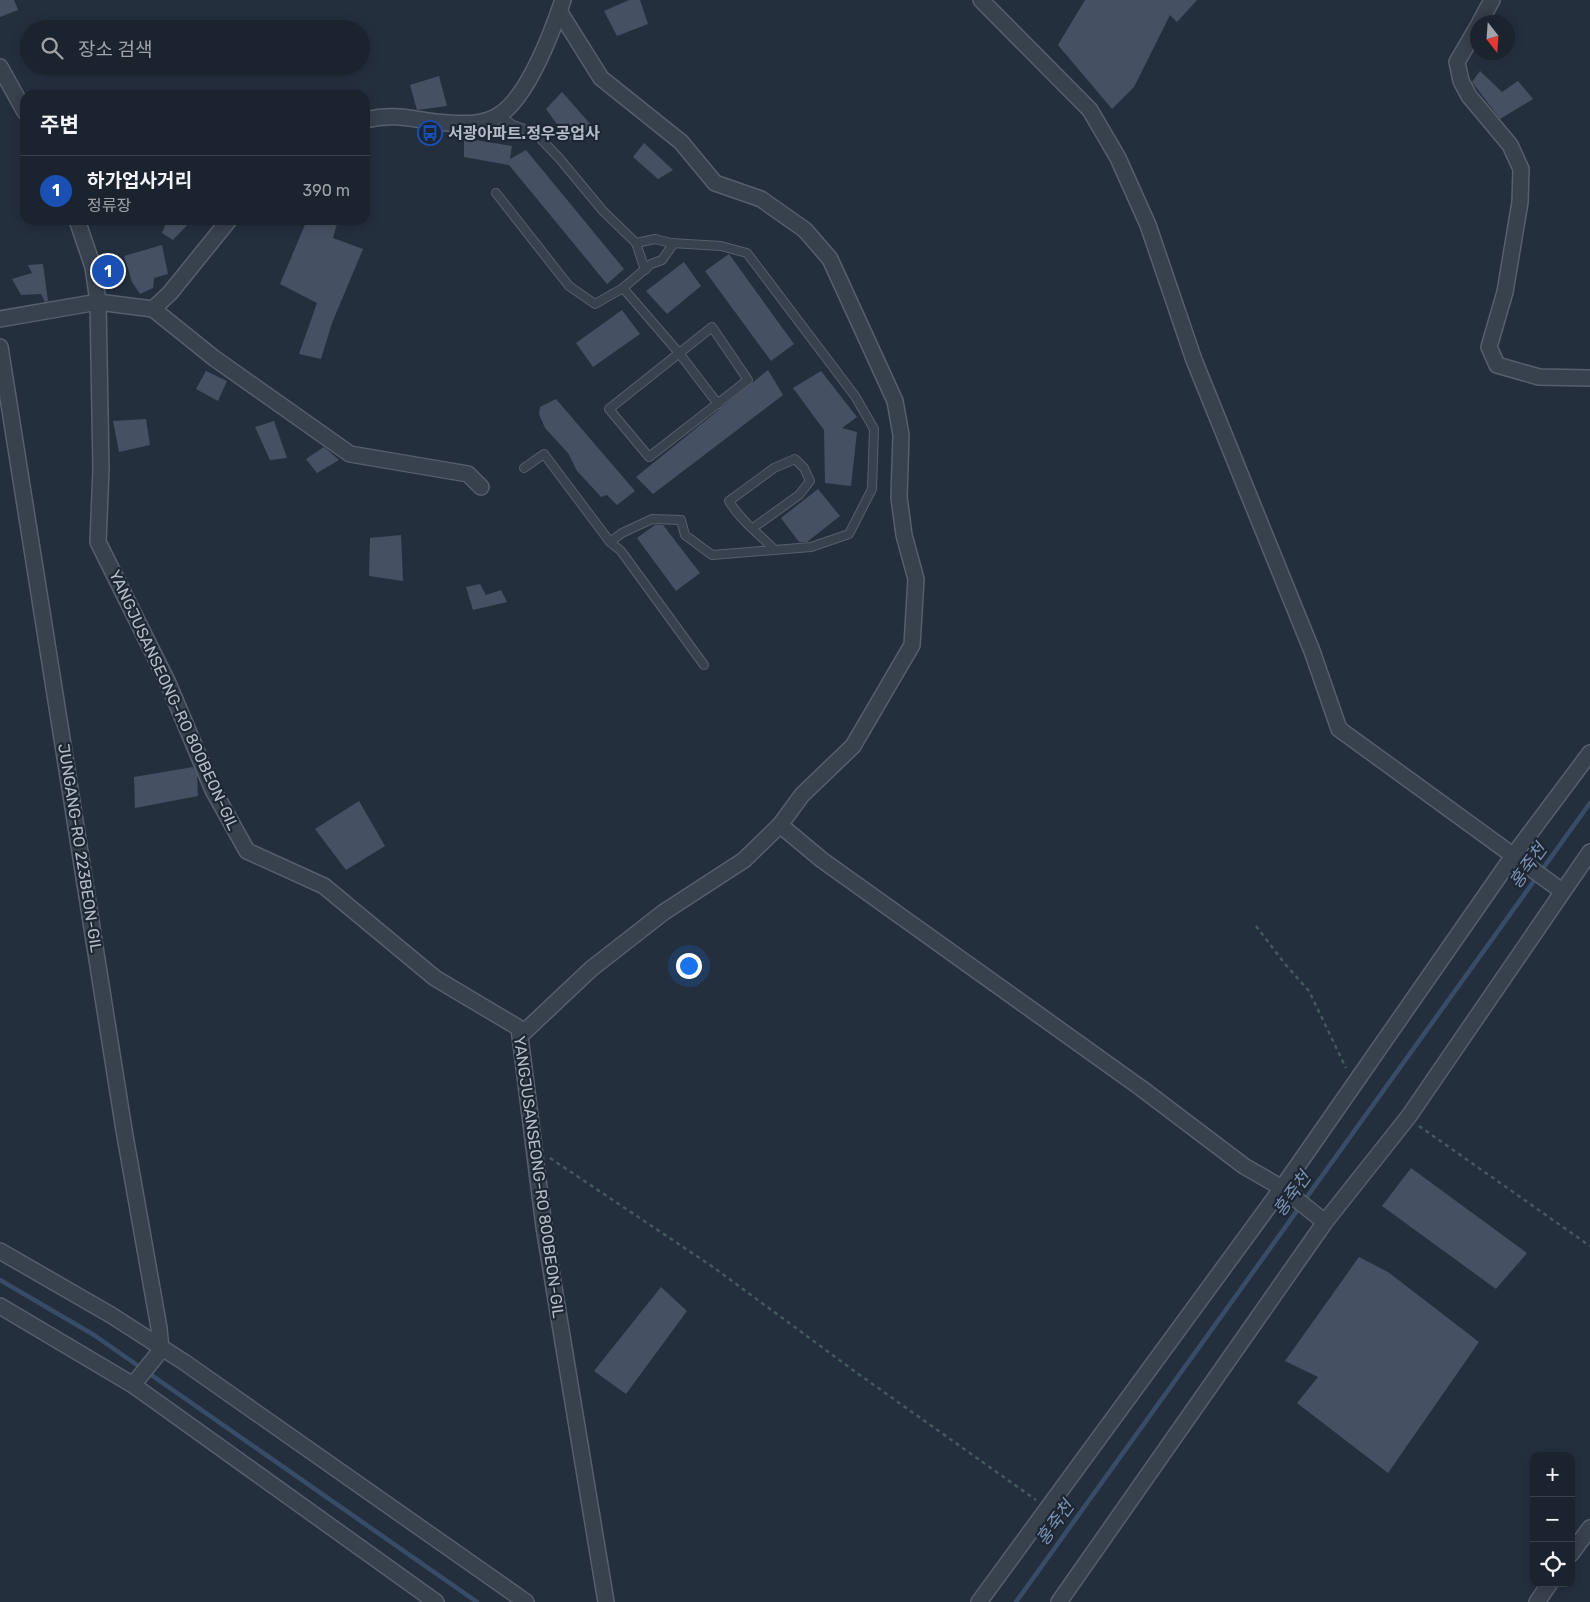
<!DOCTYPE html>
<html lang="ko">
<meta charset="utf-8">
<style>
:root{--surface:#1b232e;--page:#282f3a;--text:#f1f3f6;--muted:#a0a4aa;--line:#39404a;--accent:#b45309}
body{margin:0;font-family:Rubik,"Noto Sans KR",sans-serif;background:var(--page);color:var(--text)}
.controls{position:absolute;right:15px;bottom:15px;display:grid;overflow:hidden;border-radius:10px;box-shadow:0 2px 12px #0003}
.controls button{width:45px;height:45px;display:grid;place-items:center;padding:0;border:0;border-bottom:1px solid var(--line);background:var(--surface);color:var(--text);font:25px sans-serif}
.compass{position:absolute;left:1470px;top:15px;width:45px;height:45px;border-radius:50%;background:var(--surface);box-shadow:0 2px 12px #0003;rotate:163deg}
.you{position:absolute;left:688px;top:965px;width:18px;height:18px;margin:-12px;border:4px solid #fff;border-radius:50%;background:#1a73e8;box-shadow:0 0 0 8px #1a73e833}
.badge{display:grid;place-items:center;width:32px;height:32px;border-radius:50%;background:var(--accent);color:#fff;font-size:16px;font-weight:700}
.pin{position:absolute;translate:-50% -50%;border:2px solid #fff;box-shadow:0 1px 5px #0006}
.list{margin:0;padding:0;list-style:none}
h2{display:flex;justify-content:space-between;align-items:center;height:65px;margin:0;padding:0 20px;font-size:21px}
h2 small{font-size:16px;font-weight:400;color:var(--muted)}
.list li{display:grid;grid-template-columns:32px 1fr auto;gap:15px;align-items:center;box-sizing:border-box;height:70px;padding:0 20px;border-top:1px solid var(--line)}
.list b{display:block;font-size:19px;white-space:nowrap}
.list p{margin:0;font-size:16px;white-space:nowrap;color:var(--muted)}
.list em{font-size:16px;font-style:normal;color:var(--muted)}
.icon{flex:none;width:28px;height:28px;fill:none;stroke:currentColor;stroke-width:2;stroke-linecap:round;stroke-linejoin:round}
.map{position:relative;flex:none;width:1590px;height:1602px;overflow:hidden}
.search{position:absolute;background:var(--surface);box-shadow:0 2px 12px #0003;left:20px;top:20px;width:350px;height:55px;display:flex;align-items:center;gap:12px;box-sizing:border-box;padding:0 18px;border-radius:28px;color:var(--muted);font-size:19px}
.panel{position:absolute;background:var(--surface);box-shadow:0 2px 12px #0003;left:20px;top:90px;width:350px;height:135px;border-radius:15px}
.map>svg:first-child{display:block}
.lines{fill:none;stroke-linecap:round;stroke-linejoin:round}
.stream{stroke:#394c67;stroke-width:4.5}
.building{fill:#455162}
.service-casing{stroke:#565f6c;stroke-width:10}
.minor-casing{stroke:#565f6c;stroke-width:18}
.path{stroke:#44595c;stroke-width:2.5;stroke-dasharray:4 4;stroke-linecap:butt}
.service{stroke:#38414e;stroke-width:8}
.minor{stroke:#38414e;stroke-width:15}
.labels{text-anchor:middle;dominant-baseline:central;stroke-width:4.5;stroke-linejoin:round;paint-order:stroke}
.poi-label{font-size:16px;font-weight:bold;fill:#b4bcc9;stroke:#1d2633;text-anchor:start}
.street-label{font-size:16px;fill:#b4bcc9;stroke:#1d2633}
.water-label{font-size:18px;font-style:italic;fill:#7c92b1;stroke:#1d2633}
</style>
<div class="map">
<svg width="1590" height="1602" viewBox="0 0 1590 1602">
<rect width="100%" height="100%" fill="#242f3e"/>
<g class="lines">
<g class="stream">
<path d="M0,1280L94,1335L477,1602"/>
<path d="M1016,1602L1590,803"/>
</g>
</g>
<g class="building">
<path d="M0,0H14L18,10L0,17Z"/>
<path d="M629,0H640L648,24L617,36L604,11Z"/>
<path d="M1085,0H1197L1177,22L1170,15L1134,87L1112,109L1058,45Z"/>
<path d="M1480,71L1502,92L1518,81L1533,99L1500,119L1472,82Z"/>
<path d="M439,76L447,106L417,110L410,85Z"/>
<path d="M562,92L592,126L569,141L546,109Z"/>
<path d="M464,138L512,146L510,159L526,150L624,269L607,284L509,165L464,157Z"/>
<path d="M644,143L673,170L658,179L633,157Z"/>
<path d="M167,220H192L173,240L162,233Z"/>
<path d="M307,220H338L333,238L363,249L332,323L321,359L299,354L317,303L280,284Z"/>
<path d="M162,245L168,274L154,278L153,288L140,294L132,282L124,256Z"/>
<path d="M729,254L794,344L771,361L705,271Z"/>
<path d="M684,262L701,286L667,314L646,291Z"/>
<path d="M43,264L48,301L45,302L41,294L21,295L12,279L32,273L28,265Z"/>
<path d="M622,310L640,334L593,367L576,343Z"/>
<path d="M768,370L783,395L653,494L636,477Z"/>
<path d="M206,371L227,381L218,401L196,389Z"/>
<path d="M821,371L857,417L842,428L857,432L851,486L825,483L824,430L793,388Z"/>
<path d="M556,399L635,491L617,505L607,495L601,497L592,487L577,471L568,453L545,428L539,414L540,407Z"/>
<path d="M146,419L150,445L119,452L113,421Z"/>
<path d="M274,421L287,458L270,460L255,427Z"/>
<path d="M324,447L339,460L317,473L306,459Z"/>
<path d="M818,489L840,516L807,542H799L781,518Z"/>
<path d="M655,525H663L700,573L676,591L637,538Z"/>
<path d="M401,535L403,581L369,576L370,538Z"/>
<path d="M480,584L486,595L501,590L507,602L473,610L466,587Z"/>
<path d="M193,767L197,775L198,796L135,808L134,777Z"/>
<path d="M359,801L385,846L346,870L315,829Z"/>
<path d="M1411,1168L1527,1253L1496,1289L1382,1206Z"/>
<path d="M1359,1257L1388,1272L1479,1342L1388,1473L1297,1403L1318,1377L1285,1361Z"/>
<path d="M661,1287L687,1311L626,1394L594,1371Z"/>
</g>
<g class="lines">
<defs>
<g id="service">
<path d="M499,115L513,125L535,133L559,158L603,211L636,243L655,239L671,243L721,246L747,253L855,396L874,429L872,489L849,534L811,547L712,555L685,535L681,520L652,519L622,533L610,542"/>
<path d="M496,193L569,286L595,304L623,288L651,264L662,260L674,243"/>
<path d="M636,243L645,270"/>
<path d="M623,288L679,353L718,404"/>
<path d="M712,327L748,380L649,457L609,409Z"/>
<path d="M524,468L544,454L610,542L621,551L704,665"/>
<path d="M753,528L799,495L810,481L804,468L795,459L774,468L729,501C741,521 759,534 775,550"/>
</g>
<g id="minor">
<path d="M981,0L1090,110L1118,158L1148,225L1194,360L1312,651L1339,729L1562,891"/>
<path d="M1480,22L1492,0"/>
<path d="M1478,26L1457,62L1461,81L1469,96L1510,145L1521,169L1520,202L1505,292L1489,347L1497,365L1539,377L1590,378"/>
<path d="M0,67L25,112"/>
<path d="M365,120C399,112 415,121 448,123C464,124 484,125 499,115C528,97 552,32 563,0"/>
<path d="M77,220L93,267L98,302L101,469L98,542L168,683L213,790L247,851L324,886L435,978L519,1028L544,1227L606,1602"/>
<path d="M153,309L214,358L350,454L468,474L481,487"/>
<path d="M0,319L98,302L153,309L170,293L229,220"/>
<path d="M0,347L124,1130L159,1328L161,1350L133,1385"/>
<path d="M780,825L822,860L1141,1088L1244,1166L1282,1188L1325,1222"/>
<path d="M520,1036L591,969L664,912L744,860L780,825L802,795L853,746L912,645L916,579L904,535L899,497L901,435L895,401L830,259L805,230L761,199L715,183L681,142L601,78L559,11"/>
<path d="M0,1251L111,1315L184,1362L526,1602"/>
<path d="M0,1306L133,1385L436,1602"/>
<path d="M1571,1554L1590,1528"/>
<path d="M979,1602L1282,1188L1513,856L1590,753"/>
<path d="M1059,1602L1325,1222L1409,1116L1590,852"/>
<path d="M1537,1602L1550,1583"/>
</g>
</defs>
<use href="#service" class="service-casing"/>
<use href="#minor" class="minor-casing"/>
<g class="path">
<path d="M1256,926L1285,964L1309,991L1346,1068"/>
<path d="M1419,1126L1590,1246"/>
<path d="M550,1158L713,1267L857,1373L1036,1500"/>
</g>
<use href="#service" class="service"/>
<use href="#minor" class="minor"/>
</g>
<defs>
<symbol id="bus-ring" viewBox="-11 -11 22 22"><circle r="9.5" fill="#1d2633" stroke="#1a4fb4" stroke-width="1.5"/><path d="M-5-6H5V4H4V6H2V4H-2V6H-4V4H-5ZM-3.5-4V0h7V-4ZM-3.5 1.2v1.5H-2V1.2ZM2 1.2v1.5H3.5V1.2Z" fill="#1a4fb4"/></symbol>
</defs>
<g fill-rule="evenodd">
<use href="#bus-ring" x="416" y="119" width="28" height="28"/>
</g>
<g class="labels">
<g class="poi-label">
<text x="448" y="133">서광아파트.정우공업사</text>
</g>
<g class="street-label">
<text transform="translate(174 700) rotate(65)">YANGJUSANSEONG-RO 800BEON-GIL</text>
<text transform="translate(80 848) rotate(81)">JUNGANG-RO 223BEON-GIL</text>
<text transform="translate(539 1177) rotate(82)">YANGJUSANSEONG-RO 800BEON-GIL</text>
</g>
<g class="water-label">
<text transform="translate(1528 866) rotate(-54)">홍죽천</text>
<text transform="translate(1292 1194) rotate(-54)">홍죽천</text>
<text transform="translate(1055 1523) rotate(-54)">홍죽천</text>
</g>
</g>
</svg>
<div class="controls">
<button>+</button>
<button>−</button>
<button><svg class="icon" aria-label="locate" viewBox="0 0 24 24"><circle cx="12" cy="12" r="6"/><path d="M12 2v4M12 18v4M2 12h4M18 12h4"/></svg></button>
</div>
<svg class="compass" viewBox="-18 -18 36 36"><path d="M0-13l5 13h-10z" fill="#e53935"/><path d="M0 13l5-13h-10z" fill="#a0a4aa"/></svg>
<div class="you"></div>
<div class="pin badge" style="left:108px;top:271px;background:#1a4fb4">1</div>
<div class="search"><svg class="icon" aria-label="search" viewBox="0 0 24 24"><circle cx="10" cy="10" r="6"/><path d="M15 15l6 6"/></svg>장소 검색</div>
<section class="panel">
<h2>주변<small></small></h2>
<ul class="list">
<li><span class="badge" style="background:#1a4fb4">1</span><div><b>하가업사거리</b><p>정류장</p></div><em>390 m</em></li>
</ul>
</section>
</div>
